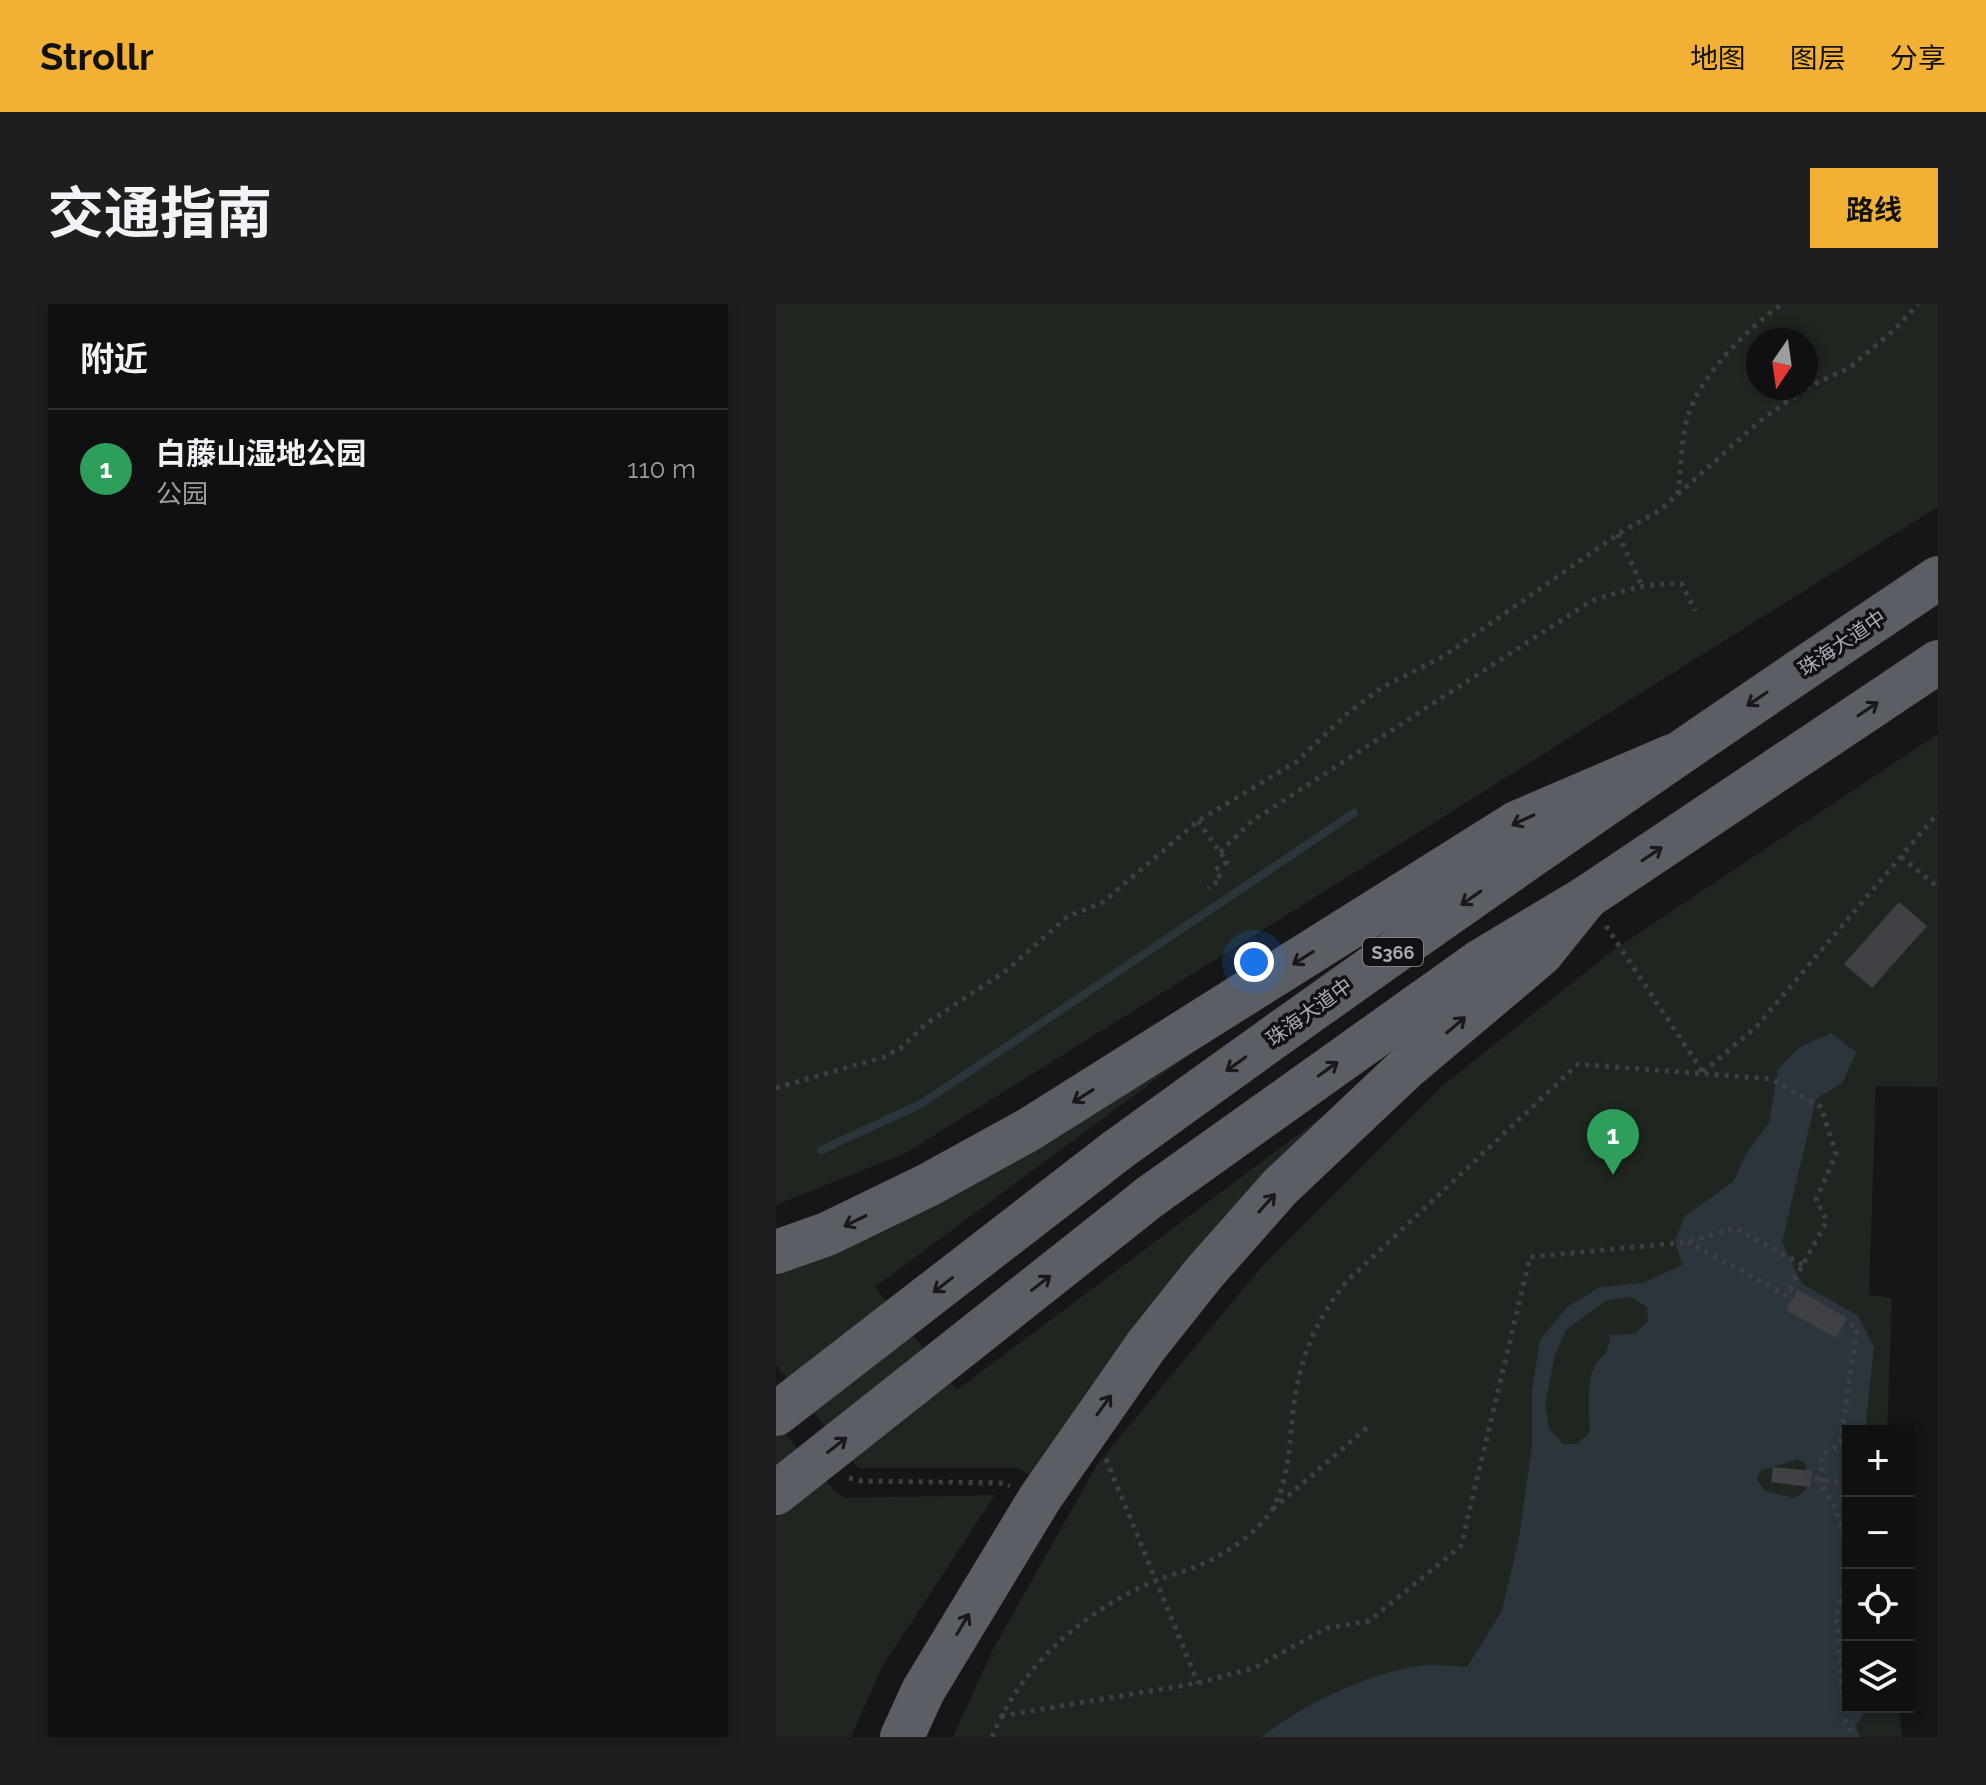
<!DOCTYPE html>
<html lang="zh">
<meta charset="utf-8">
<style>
:root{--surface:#101012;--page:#1e1e20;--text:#f1f3f6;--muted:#9c9d9f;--line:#303032;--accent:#f2b134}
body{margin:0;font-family:Raleway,"Noto Sans SC",sans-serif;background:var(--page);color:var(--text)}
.controls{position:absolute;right:24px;bottom:24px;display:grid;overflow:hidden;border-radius:0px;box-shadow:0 4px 12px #0003}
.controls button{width:72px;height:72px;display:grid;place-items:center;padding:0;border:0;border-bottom:2px solid var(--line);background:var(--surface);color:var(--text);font:40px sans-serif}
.compass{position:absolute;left:970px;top:24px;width:72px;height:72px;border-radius:50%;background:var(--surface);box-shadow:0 4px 12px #0003;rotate:193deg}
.you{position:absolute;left:478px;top:658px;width:28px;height:28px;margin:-20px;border:6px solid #fff;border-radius:50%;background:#1a73e8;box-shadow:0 0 0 12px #1a73e833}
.badge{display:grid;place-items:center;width:52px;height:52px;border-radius:50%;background:var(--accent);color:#fff;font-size:26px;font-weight:700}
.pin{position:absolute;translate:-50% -66px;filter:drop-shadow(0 2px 4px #0008)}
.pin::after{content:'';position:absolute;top:42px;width:28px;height:24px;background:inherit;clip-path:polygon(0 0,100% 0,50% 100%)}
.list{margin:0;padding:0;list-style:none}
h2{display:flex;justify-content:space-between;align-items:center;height:104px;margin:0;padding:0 32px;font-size:34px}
h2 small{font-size:26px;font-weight:400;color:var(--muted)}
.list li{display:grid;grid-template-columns:52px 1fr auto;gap:24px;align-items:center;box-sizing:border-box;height:120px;padding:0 32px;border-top:2px solid var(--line)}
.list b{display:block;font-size:30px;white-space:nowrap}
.list p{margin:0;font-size:26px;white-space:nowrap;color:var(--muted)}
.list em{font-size:26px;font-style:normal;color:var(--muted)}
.icon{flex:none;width:44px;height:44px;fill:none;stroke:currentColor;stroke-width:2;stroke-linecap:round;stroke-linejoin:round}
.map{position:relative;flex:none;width:1162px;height:1433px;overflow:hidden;border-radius:0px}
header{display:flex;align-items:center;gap:48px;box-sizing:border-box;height:112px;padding:0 40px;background:var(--accent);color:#111}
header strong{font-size:38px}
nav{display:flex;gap:44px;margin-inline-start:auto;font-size:28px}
.intro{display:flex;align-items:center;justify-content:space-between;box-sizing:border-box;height:192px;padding:0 48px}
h1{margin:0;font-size:56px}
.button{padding:20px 36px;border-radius:0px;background:var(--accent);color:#111;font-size:28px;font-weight:700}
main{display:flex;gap:48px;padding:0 48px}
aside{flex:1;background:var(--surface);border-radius:0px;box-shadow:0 4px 12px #0003}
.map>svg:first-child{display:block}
.green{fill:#1e261f;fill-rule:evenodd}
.water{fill:#2c353c;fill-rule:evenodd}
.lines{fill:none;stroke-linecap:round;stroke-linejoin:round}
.stream{stroke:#2c353c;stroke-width:8}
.building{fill:#404145}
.path{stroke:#3d3f44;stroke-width:5;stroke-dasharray:4 6;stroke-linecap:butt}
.trunk{stroke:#5b5e65;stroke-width:44}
.trunk-bridge{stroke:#5b5e65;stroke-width:44}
.oneway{stroke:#18191b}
.labels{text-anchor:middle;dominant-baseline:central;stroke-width:7;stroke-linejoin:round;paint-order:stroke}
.shield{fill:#111113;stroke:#7b7e86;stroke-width:2}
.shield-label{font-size:18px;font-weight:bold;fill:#a8adb8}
.street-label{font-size:20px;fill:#a8adb8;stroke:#111113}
</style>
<header>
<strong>Strollr</strong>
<nav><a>地图</a><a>图层</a><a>分享</a></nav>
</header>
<div class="intro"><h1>交通指南</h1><a class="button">路线</a></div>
<main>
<aside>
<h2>附近<small></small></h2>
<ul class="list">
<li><span class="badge" style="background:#2e9e5b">1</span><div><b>白藤山湿地公园</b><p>公园</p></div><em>110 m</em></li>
</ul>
</aside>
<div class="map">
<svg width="1162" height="1433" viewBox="0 0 1162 1433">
<rect width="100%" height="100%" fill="#161618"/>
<g class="green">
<path d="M0,0H1162V203L130,849L0,901ZM982,36H1030V84H982Z"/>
<path d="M1162,430V783L1100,782L1093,991L1116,994L1111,1127H1072V1403H1123L1126,1433H177L217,1345L322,1159L489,959L666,782L839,645Z"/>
<path d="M452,722L99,983L181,1086L564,799L362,1019L309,1090L256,1172L241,1164H82L0,1061V969Z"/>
<path d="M0,1119L56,1184L68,1194L219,1191L107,1361L75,1433H0Z"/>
</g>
<path class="water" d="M1055,729L1080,748L1067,778L1040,795L1006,938L1026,980L1081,1011L1098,1042L1089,1127H1072V1149L1066,1154L1072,1165V1403H1091V1406L1079,1422L1085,1433H486C524,1401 604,1363 654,1361C666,1361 679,1362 691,1363L726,1307L743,1234L756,1142V1086L764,1036L791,1003L824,983L867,979L906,961L899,936L909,912L957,878L970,850L993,819L1002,765L1024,743ZM855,993L871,1003L872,1017L859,1030L834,1031C831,1058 826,1047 818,1064C811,1077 813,1113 814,1128L801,1140H787L773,1125L769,1102L779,1051L790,1026L831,996ZM1022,1155L1030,1160V1185L1019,1194L989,1187L981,1176L984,1167Z"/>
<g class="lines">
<path class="stream" d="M45,846L145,800L578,509"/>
</g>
<g class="building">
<path d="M1123,598L1151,622L1096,684L1068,660Z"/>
<path d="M1022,986L1071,1014L1060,1034L1010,1006Z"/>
<path d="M997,1163L1036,1167L1034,1183L995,1178Z"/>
</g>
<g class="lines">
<g class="path">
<path d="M1030,84L1073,64L1117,27L1142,0"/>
<path d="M902,190C905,165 905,139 911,115C923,72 971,25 1006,0"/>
<path d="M842,230L866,282"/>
<path d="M422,517L451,558L439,566L445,575L432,584"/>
<path d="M444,548L476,517L815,297C846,287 873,278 906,280L919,307"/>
<path d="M1125,553L1162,583"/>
<path d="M830,622L926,767"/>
<path d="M927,768L981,722L1162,509"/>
<path d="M0,784L108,753L125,744L150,720L231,666L291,613L327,598L422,517L520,458L572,409L605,384L668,352L845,228L883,207L984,117L1030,84"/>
<path d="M1013,986L1081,1024L1064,1141L1045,1151L1046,1183L1058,1200L1072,1245"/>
<path d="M330,1155L422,1379"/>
<path d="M1029,1173L1072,1180"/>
<path d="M73,1174L86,1177L227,1179L234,1182"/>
<path d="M497,1205L595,1120"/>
<path d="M1072,1278L1068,1282L1060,1312L1069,1416L1079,1433"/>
<path d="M225,1412L422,1379L478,1364L551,1324L593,1317L685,1242L754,953L912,938L959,924L1027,961"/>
<path d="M216,1433C246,1360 307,1308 378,1277C393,1271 409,1268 424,1261C450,1250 480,1230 496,1206C516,1173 513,1124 520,1087C529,1041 542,1015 570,978L802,760L995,775L1045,803L1060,850L1040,896L1051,917L1010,991L912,938"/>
</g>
<g class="trunk">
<path d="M340,847C610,651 884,460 1162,274"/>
<path d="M375,892L706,656L811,593L1162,358"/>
<path d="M0,948L51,930L152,881L252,826L740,519L896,452"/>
<path d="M126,1433L147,1387L264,1194L370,1042L428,969L504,883L630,764L765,650L811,593"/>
</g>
<g class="trunk-bridge">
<path d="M0,1110L340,847"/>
<path d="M0,1189L375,892"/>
</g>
</g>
<defs><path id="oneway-shaft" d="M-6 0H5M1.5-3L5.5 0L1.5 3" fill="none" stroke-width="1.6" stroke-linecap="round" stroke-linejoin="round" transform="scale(2)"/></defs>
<g class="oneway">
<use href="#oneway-shaft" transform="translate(981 395) rotate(146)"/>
<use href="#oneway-shaft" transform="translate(1092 405) rotate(-34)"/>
<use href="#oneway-shaft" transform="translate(747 516) rotate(155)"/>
<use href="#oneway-shaft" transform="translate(876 550) rotate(-34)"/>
<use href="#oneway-shaft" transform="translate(695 594) rotate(145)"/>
<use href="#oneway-shaft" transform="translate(527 654) rotate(148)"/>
<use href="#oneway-shaft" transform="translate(680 721) rotate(-40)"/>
<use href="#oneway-shaft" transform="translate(460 760) rotate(144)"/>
<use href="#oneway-shaft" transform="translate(552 765) rotate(-36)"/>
<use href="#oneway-shaft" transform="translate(307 792) rotate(148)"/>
<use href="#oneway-shaft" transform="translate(491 899) rotate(-48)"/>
<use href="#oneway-shaft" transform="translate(79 917) rotate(154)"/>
<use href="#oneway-shaft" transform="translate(265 979) rotate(-38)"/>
<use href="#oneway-shaft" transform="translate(167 981) rotate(142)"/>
<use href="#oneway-shaft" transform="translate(328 1101) rotate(-54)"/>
<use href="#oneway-shaft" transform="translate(61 1141) rotate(-38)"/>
<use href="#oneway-shaft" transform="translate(187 1320) rotate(-59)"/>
</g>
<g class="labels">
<rect class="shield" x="587" y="634" width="60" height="28" rx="6"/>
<g class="shield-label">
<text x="617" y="648">S366</text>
</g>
<g class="street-label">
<text transform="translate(1066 339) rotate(-34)">珠海大道中</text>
<text transform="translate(533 708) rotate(-36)">珠海大道中</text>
</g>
</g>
</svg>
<div class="controls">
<button>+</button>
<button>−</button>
<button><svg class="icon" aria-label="locate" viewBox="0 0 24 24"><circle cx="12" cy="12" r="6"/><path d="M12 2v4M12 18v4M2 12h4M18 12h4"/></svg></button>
<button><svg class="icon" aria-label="layers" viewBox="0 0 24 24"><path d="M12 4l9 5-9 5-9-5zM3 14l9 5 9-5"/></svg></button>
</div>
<svg class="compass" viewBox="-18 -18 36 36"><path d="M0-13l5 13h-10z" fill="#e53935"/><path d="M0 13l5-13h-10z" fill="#9c9d9f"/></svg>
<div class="you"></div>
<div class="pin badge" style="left:837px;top:871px;background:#2e9e5b">1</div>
</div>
</main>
